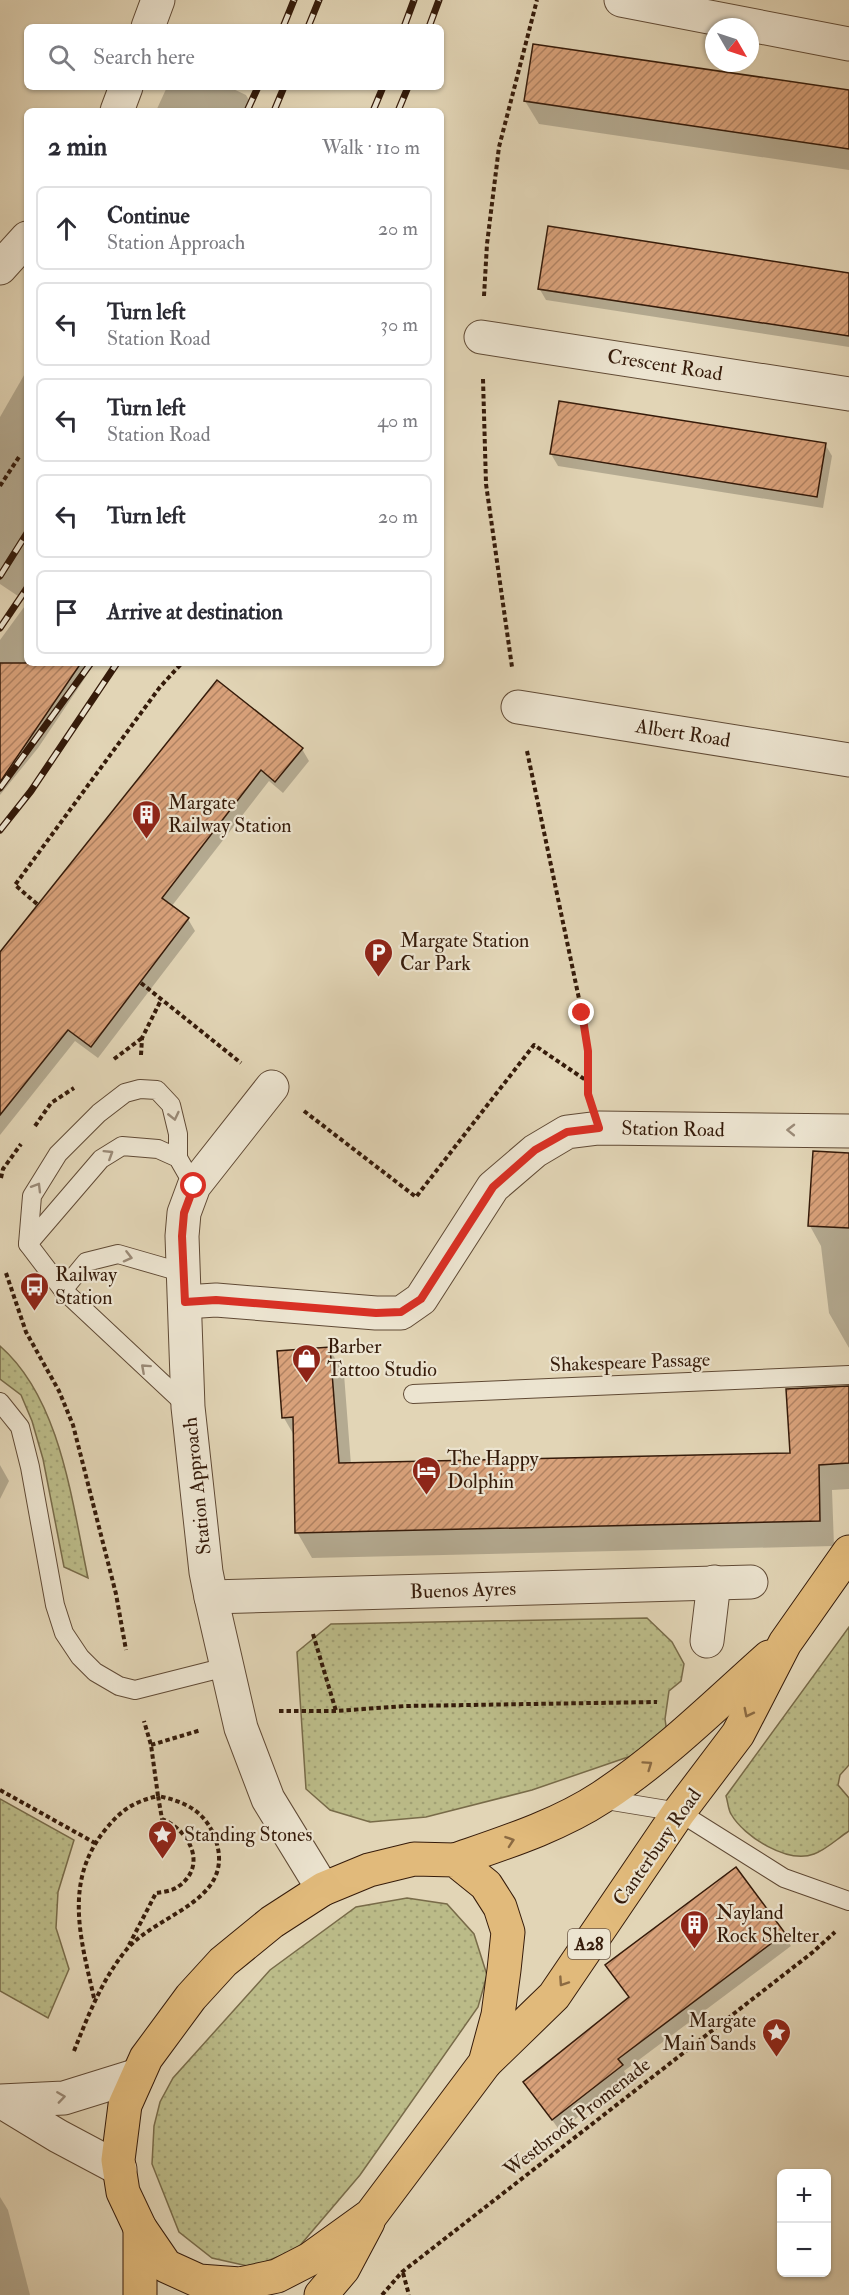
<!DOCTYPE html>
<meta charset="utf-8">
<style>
:root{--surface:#fff;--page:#f7f7f7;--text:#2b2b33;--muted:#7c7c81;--line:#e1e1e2}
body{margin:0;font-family:"IM FELL Double Pica",serif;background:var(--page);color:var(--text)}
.controls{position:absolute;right:18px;bottom:18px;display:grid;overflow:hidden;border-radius:9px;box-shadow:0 2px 4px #0004}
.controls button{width:54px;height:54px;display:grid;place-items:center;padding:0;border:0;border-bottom:2px solid var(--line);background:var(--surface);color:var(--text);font:30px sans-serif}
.compass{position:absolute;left:705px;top:18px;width:54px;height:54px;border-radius:50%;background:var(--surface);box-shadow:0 2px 4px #0004;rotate:129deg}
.stop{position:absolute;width:18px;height:18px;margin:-14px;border:4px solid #d93025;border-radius:50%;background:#fff}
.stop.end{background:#d93025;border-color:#fff;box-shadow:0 2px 6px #0008}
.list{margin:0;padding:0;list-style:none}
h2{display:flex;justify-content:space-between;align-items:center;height:78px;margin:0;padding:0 24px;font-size:26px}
h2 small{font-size:20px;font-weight:400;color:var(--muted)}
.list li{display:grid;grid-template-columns:39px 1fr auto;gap:18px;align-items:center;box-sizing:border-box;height:84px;margin:0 12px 12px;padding:0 12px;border:2px solid var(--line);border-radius:9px}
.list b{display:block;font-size:22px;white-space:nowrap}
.list p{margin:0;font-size:20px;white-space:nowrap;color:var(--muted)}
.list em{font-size:20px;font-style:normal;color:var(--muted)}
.icon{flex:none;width:33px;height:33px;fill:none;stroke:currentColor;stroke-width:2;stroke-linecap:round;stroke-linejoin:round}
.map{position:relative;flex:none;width:849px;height:2295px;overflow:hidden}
.search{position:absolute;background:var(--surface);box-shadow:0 2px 4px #0004;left:24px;top:24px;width:420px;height:66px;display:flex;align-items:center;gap:15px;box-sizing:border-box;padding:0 21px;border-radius:9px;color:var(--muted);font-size:22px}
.panel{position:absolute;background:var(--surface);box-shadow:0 2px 4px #0004;left:24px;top:108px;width:420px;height:558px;border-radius:9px}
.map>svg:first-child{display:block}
.grass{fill:url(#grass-dots);stroke:#786b49;stroke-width:1.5}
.shadow{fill:#0003}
.building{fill:url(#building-hatch);stroke:#351b0a;stroke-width:1.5}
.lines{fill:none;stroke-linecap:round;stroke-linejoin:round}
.lane-casing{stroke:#604a35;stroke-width:20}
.street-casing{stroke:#604a35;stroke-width:35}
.highway-casing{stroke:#351b0a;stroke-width:35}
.path{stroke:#351b0a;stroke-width:4;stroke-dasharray:4.5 3;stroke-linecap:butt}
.lane{stroke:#ece4d0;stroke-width:18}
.street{stroke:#ece4d0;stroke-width:33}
.highway{stroke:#e1ba7b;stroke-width:33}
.rail-casing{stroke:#351b0a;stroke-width:7}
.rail{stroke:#ece4d0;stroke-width:4.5;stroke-dasharray:14;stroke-linecap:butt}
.oneway{stroke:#9a8a77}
.oneway2{stroke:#8b6a42}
.route{stroke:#d93025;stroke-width:8}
.labels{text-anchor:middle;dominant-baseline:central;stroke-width:4.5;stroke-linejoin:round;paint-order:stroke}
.shield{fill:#ece4d0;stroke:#6c5745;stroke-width:1.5}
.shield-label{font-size:18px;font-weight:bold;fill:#351b0a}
.street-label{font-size:20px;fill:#351b0a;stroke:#ece4d0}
.poi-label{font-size:20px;fill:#351b0a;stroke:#ece4d0;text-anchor:start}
</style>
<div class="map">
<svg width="849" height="2295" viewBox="0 0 849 2295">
<defs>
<pattern id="grass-dots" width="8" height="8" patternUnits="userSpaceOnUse" patternTransform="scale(1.5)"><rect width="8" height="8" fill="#bb8"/><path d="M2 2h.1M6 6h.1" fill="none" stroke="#a1a074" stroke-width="1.8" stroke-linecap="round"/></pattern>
<pattern id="building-hatch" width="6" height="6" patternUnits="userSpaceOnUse" patternTransform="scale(1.5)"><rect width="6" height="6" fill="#d8a17a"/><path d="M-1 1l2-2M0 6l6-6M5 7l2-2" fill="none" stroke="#b08262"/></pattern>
</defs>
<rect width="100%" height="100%" fill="#e2d5b6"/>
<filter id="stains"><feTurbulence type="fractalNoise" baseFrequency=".00333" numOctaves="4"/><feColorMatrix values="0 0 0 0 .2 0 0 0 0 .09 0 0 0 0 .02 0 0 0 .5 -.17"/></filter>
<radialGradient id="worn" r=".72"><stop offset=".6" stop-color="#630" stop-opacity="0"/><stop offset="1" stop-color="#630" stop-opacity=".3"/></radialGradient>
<g class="grass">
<path d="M0,1346C61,1399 72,1503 88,1578L64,1567L43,1459L32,1421L21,1395L0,1379Z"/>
<path d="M647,1618L672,1642L684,1664L681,1681L669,1691L665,1719L667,1733L631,1756L532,1790L426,1817L370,1822L330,1810L306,1789L297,1652L331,1624Z"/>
<path d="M849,1627V1765L840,1775L838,1785L849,1798V1831C838,1838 826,1850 814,1854C788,1864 744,1837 731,1814C728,1809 728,1802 726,1796Z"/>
<path d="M0,1799L74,1840L58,1892L56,1928L69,1969L48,2018L0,1991Z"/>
<path d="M407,1898L447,1904L474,1934L487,1975L478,2007L360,2175L297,2249L252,2267L212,2258L179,2232L152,2164L154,2126L160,2102L173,2078L270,1970L356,1907Z"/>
</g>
<g class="shadow">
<path d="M167,87H229L246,95L253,107L251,111H156Z"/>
<path d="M849,91V170L539,124L525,101Z"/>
<path d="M849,274V347L546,300L539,288Z"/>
<path d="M27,370V602L0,584V417Z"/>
<path d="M825,444L832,456L823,508L558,466L551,454Z"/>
<path d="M27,603V663H95L38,748L0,795V640Z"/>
<path d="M217,682L302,749L309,761L283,793L269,781L171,907L188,919L195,931L98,1058L75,1041L0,1135V955Z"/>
<path d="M849,1155V1348L829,1313L821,1246L810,1226Z"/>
<path d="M329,1348L344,1374L351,1465L791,1455L849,1387V1489L832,1490L834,1546L312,1558L297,1532L295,1437L284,1418Z"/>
<path d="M0,1465L9,1481L0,1499Z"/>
<path d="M735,1869L791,1946L624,2071L628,2078L560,2131L525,2082L630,1999L607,1965Z"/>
<path d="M0,2197L8,2210L30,2295H0Z"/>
</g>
<g class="building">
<path d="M533,44L849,90V149L524,101Z"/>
<path d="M548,226L849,273V336L538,289Z"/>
<path d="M559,401L826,443L817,497L550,454Z"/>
<path d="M0,663H81L0,782Z"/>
<path d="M217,680L303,748L275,782L261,770L162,898L189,918L91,1047L68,1030L0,1115V952Z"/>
<path d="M813,1151L849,1153V1228L808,1226Z"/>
<path d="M330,1347L339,1463L790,1453L786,1389L849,1386V1463L819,1465L820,1521L295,1533L293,1417L282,1418L277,1351Z"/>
<path d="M736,1867L785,1933L618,2059L623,2065L552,2120L523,2082L629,1997L605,1965Z"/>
</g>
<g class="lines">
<defs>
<g id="lane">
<path d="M178,1158V1134L171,1105L157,1090L140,1089L125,1093L99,1113L58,1154L32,1196L28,1244L63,1290L188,1407"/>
<path d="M28,1244L101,1159L122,1146L158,1149L178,1158L194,1186"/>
<path d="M63,1290L86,1262L118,1254L184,1273"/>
<path d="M413,1394L849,1375"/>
<path d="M0,1402L20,1427L30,1467L55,1605L64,1633L80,1657L95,1672L119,1686L135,1690L226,1667"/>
<path d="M600,1799L679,1812L784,1878L849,1901"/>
</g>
<g id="street">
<path d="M621,0L849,44"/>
<path d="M148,27L158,0"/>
<path d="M117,111L126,87"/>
<path d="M0,268L27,238"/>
<path d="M481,337L849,394"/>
<path d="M518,707L849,760"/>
<path d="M272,1087L194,1186L184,1213L182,1236L188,1407L206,1572L211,1597L241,1728L268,1799L323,1889"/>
<path d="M185,1302L216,1300L376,1313H401L421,1299L493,1187L535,1151L567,1132L599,1128L849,1131"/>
<path d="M211,1597L751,1582"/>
<path d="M707,1641L714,1582"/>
<path d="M0,2101L64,2098L138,2075"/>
<path d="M2,2102L58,2136L120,2169"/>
</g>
<g id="highway">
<path d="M414,1859L455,1860L486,1885L500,1907L508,1932L504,1970L498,2015L485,2063L371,2215L310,2259L277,2276L240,2284L199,2281L166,2266L140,2228L123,2192L118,2160L125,2105L146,2058L191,1997L223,1962L272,1922L323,1889L369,1870Z"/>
<path d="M455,1860C504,1843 558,1826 602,1797C663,1757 715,1705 769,1657"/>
<path d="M486,2062L554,1996L679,1812L738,1734L785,1643L849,1552"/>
<path d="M140,2228V2295"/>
<path d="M321,2295L343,2269L368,2222"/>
</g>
</defs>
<use href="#lane" class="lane-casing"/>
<use href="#street" class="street-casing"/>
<use href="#highway" class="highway-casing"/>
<g class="path">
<path d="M484,296L487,244L499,147L537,0"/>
<path d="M483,379L486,484L512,667"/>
<path d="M0,486L19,457"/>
<path d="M527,751L582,1013L588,1051V1088"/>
<path d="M37,904L15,885L160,687L182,663"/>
<path d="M141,983L241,1063"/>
<path d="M141,1055L142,1038L161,1000"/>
<path d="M114,1059L142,1038"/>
<path d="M304,1111L416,1197L534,1045L587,1081"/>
<path d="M35,1126L51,1103L74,1088"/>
<path d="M1,1178L3,1169L21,1144"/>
<path d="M6,1273L26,1332L59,1391L73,1425L116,1594L126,1650"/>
<path d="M313,1634L336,1711"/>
<path d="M279,1711H336L405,1706L657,1702"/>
<path d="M151,1745L201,1730"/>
<path d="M0,1790L95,1843"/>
<path d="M94,1998C81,1940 63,1882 105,1830C121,1810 133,1802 158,1796L162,1819C189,1830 208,1865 179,1886C173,1891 163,1892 156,1893L129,1945"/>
<path d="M74,2051C88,2016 102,1979 127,1949C159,1912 242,1900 213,1833C202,1809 182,1801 158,1796L151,1745L144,1721"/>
<path d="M403,2273L409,2295"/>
<path d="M382,2295L402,2272L813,1952L835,1932"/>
</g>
<use href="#lane" class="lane"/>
<use href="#street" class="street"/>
<use href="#highway" class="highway"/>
<defs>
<g id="rail">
<path d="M283,27L294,0"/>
<path d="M308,27L319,0"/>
<path d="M404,27L414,0"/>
<path d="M429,27L439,0"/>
<path d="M247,111L258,87"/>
<path d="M274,111L284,87"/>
<path d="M373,111L383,87"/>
<path d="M398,111L408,87"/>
<path d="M0,576L27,533"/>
<path d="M0,628L27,588"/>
<path d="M0,788L91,663"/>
<path d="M0,830L31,791L117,663"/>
</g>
</defs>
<use href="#rail" class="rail-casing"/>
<use href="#rail" class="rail"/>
</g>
<defs><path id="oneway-chevron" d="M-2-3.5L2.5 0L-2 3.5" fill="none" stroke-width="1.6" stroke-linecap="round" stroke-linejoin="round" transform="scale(1.5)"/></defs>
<g class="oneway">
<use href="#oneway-chevron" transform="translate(174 1116) rotate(77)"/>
<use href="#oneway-chevron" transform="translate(791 1130) rotate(-179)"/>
<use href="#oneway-chevron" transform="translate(109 1154) rotate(-32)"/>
<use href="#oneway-chevron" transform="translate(37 1187) rotate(-59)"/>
<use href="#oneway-chevron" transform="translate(128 1257) rotate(14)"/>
<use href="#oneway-chevron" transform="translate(145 1368) rotate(-138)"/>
<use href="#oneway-chevron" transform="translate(61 2097) rotate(-8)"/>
</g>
<g class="oneway2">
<use href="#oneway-chevron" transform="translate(748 1713) rotate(117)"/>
<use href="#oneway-chevron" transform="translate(648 1765) rotate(-35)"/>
<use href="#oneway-chevron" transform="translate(510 1841) rotate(-19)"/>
<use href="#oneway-chevron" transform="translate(563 1982) rotate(124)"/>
</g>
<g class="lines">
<path class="route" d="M194,1186L184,1213L182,1236L185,1302L216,1300L376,1313L401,1312L421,1299L493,1187L535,1150L567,1132L599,1128L588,1094V1051L582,1013"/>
</g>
<defs>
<symbol id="building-pin" viewBox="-11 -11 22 30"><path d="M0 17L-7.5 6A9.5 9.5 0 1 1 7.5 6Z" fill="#8f2418" stroke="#ece4d0"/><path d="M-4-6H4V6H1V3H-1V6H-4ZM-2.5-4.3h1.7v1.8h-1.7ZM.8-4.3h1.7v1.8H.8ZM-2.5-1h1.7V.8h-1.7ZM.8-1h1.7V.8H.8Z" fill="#fff"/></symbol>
<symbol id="parking-pin" viewBox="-11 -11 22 30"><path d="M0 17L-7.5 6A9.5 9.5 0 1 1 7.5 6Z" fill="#8f2418" stroke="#ece4d0"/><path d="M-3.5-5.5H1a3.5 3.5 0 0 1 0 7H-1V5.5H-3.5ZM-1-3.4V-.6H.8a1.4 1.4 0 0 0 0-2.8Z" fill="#fff"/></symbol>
<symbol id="bus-pin" viewBox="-11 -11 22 30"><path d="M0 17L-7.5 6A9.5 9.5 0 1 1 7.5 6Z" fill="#8f2418" stroke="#ece4d0"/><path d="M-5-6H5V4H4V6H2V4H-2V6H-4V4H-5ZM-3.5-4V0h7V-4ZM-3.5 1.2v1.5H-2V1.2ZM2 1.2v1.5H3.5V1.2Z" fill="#fff"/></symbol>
<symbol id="shop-pin" viewBox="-11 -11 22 30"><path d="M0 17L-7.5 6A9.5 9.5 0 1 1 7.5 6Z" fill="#8f2418" stroke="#ece4d0"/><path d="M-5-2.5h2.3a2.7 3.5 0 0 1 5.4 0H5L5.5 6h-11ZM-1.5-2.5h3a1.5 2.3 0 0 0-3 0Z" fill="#fff"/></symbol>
<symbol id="hotel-pin" viewBox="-11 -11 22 30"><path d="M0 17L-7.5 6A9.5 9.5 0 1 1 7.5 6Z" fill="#8f2418" stroke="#ece4d0"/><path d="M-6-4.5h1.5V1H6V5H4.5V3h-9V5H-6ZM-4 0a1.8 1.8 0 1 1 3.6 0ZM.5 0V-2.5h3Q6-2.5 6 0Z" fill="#fff"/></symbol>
<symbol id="sight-pin" viewBox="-11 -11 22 30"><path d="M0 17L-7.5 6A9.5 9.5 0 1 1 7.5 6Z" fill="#8f2418" stroke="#ece4d0"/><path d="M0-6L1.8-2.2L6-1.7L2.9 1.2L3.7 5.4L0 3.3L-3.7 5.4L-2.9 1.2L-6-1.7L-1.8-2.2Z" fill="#fff"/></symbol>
</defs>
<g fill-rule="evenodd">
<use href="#building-pin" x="130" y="798" width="33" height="45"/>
<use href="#parking-pin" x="362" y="936" width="33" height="45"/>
<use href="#bus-pin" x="18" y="1270" width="33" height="45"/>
<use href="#shop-pin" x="290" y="1342" width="33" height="45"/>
<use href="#hotel-pin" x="410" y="1454" width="33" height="45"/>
<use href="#sight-pin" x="146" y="1818" width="33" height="45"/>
<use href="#building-pin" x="678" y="1908" width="33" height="45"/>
<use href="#sight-pin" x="760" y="2016" width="33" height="45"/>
</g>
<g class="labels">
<rect class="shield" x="568" y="1929" width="42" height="30" rx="4.5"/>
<g class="shield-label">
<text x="589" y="1944">A28</text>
</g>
<g class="street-label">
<text transform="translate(665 365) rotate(9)">Crescent Road</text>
<text transform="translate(683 733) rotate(9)">Albert Road</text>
<text transform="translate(673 1129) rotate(1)">Station Road</text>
<text transform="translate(630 1362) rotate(-2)">Shakespeare Passage</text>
<text transform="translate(197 1486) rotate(-96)">Station Approach</text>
<text transform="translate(463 1590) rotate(-2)">Buenos Ayres</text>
<text transform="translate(657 1847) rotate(-55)">Canterbury Road</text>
<text transform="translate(577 2117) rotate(-38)">Westbrook Promenade</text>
</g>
<g class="poi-label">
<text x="168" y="802">Margate<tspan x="168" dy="23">Railway Station</tspan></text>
<text x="400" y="940">Margate Station<tspan x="400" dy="23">Car Park</tspan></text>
<text x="55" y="1274">Railway<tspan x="55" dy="23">Station</tspan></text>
<text x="327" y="1346">Barber<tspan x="327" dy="23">Tattoo Studio</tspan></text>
<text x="447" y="1458">The Happy<tspan x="447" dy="23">Dolphin</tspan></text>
<text x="184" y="1834">Standing Stones</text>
<text x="716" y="1912">Nayland<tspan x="716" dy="23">Rock Shelter</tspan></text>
<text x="756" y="2020" text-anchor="end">Margate<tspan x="756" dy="23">Main Sands</tspan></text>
</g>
</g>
<rect width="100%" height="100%" filter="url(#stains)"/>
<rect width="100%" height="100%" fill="url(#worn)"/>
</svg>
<div class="controls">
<button>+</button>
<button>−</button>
</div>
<svg class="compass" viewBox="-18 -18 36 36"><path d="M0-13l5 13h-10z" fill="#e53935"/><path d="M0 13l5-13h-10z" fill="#7c7c81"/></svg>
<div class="stop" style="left:194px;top:1186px"></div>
<div class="stop end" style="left:582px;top:1013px"></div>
<div class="search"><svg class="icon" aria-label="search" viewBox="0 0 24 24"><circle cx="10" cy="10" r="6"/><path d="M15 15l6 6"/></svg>Search here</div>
<section class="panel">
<h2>2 min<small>Walk · 110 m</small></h2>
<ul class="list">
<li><svg class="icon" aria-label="ahead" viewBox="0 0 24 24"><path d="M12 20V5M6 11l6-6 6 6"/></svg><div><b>Continue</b><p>Station Approach</p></div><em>20 m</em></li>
<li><svg class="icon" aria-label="left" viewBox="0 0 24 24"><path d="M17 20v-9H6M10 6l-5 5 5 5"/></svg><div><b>Turn left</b><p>Station Road</p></div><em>30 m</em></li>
<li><svg class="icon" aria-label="left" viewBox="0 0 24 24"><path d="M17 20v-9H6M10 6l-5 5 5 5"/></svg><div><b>Turn left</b><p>Station Road</p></div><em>40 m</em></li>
<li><svg class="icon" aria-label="left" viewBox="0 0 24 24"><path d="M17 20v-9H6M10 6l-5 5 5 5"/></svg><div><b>Turn left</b></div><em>20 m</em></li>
<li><svg class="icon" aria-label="arrive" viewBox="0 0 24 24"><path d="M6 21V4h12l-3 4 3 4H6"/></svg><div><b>Arrive at destination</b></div></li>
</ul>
</section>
</div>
